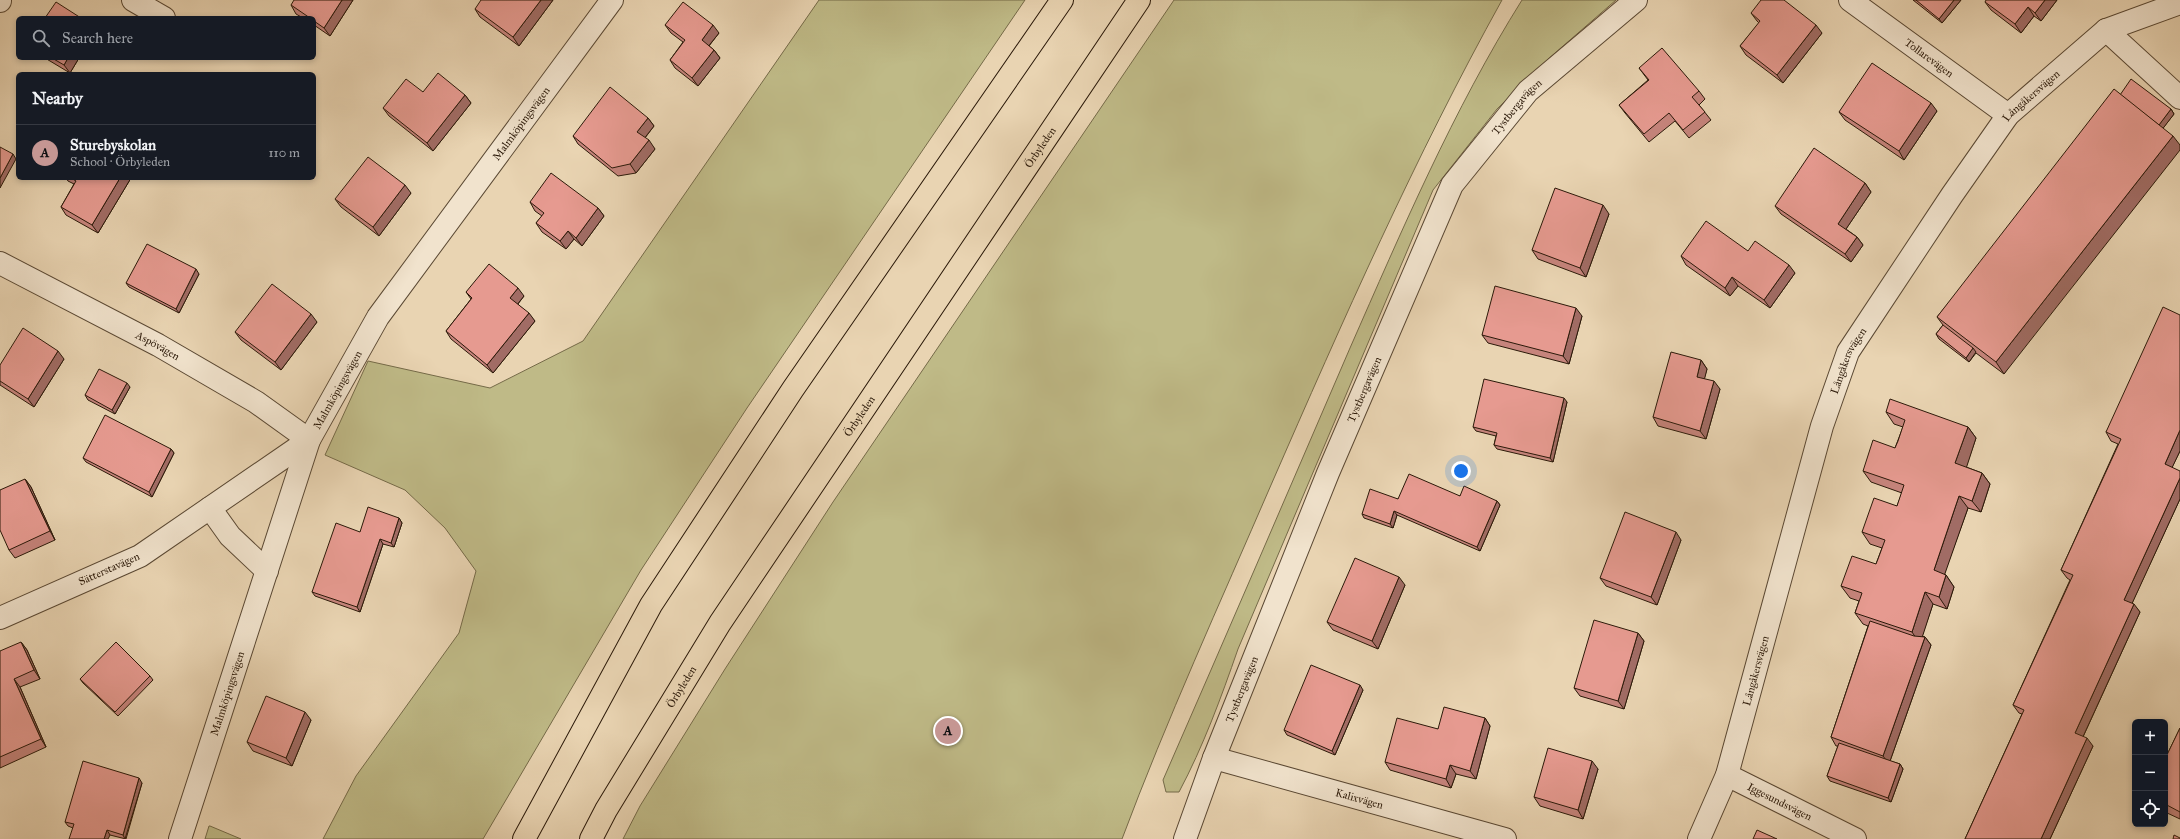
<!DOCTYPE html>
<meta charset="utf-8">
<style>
:root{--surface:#171b24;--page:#242831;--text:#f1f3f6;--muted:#9ea1a6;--line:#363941;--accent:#c59692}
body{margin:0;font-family:"IM FELL Great Primer",serif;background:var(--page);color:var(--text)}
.controls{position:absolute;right:12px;bottom:12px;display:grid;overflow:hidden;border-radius:6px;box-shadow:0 2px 6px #0003}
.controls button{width:36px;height:36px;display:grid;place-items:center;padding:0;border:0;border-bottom:1px solid var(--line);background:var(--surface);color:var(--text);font:20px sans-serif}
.you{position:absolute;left:1461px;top:471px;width:14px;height:14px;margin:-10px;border:3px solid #fff;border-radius:50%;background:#1a73e8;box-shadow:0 0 0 6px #1a73e833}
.badge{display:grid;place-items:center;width:26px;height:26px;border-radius:50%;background:var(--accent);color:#111;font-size:13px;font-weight:700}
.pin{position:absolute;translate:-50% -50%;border:2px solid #fff;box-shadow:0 1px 4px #0006}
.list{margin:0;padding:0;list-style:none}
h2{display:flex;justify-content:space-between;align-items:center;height:52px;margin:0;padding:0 16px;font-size:17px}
h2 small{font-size:13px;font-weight:400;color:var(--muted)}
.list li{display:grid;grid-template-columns:26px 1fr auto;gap:12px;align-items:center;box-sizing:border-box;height:56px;padding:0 16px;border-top:1px solid var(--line)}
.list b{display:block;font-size:15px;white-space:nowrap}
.list p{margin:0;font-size:13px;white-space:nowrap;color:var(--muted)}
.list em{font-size:13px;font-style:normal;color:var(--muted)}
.icon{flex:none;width:22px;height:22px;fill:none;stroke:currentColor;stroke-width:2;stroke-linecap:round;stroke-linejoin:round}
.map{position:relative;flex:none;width:2180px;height:839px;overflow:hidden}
.search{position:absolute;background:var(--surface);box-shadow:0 2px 6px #0003;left:16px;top:16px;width:300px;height:44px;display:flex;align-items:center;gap:10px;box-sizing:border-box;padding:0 14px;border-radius:6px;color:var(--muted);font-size:15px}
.panel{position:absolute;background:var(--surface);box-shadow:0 2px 6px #0003;left:16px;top:72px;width:300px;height:108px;border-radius:6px}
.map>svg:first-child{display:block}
.green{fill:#bfba87;stroke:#756a48}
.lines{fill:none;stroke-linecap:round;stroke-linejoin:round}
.minor-casing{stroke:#5a4833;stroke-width:24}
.major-casing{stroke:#2b1909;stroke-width:24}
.minor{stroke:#f1e3cd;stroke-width:22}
.major{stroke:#e9d4b2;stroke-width:22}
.wall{fill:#c6847c;stroke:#2b1909}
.shaded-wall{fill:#a16c65;stroke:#2b1909}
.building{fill:#e69a90;stroke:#2b1909}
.labels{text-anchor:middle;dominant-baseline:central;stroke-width:3;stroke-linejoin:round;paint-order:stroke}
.street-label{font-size:11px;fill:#2b1909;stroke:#f1e3cd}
</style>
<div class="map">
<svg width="2180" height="839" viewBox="0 0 2180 839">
<rect width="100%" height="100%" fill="#e9d4b2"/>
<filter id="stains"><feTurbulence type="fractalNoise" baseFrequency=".005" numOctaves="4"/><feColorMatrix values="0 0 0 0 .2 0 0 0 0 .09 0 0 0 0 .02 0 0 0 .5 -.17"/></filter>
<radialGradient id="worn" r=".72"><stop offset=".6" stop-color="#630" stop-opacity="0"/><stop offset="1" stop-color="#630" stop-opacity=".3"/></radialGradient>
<g class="green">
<path d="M819,0H1025L747,408L641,570L483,839H323L356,776L459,633L476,571L445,528L405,490L325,455L368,361L490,388L583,341Z"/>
<path d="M1174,0H1502C1415,157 1343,320 1271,485C1220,603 1167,719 1122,839H623L640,806L725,669L833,502Z"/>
<path d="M1522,0H1616L1547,60L1497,109L1433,190L1238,649C1221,698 1203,747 1179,792H1166L1163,780C1226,636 1288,492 1350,348C1402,230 1453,110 1522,0Z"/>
<path d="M209,826H210L241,839H205Z"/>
</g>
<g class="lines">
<defs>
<g id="minor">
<path d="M133,0L164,18"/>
<path id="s1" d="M1850,0L2008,115"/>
<path d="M0,1V0"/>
<path d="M2106,30L2180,98"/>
<path id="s2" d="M0,263L158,345L256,402L309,440L140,556L0,618"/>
<path d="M210,508L230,536L267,571"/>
<path id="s3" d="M1214,758L1505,839"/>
<path id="s4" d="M1727,775L1855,839"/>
<path id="s5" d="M180,839L309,440L378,317L612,0"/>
<path id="s6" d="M1185,839L1214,758L1328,473L1452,185L1528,91L1636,0"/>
<path id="s7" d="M1699,839L1727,775L1822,426L1848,352L1952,195L2008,115L2106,30L2180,3"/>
</g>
<g id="major">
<path d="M524,839L651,605L793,389L1062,0"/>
<path id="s8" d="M591,839L606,810L720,623L1139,0"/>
</g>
</defs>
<use href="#minor" class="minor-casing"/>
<use href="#major" class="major-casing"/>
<use href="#minor" class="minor"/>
<use href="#major" class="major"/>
</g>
<g class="wall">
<path d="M353,0L330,36L314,25V18H303L296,14L291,5Z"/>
<path d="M553,0L519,46L480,17L475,9Z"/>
<path d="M1913,0H1961L1942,23Z"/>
<path d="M2057,0L2041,21L2034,16L2021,33L1991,10L1985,2Z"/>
<path d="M1751,13L1822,33L1783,83L1746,55L1740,46L1759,23L1757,21Z"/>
<path d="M665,25L719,33L709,46L714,50L720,58L698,86L675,68L670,60L683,42L671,33Z"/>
<path d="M45,58H79L70,73Z"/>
<path d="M1639,68L1699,91L1705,99L1699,105L1711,120L1689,138L1675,121L1649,142L1625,113L1619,105L1648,80Z"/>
<path d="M423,92L465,95L471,103L433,151L389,116L383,108Z"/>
<path d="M2120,95L2171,109L2174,114L2163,128L2004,374L1976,353L1969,362L1939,339L1936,334L1943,325L1937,317Z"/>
<path d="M1937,111L1904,160L1845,120L1839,112Z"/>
<path d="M648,118L654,126L645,138L655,149L636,173L618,176L578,144L573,136Z"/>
<path d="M66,178H131L98,233L66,215L61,207L74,184L68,181Z"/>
<path d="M1865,183L1871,192L1846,229L1857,237L1863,245L1851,262L1781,214L1775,206Z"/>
<path d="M411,193L379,236L341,207L335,199Z"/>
<path d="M530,202L598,208L604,216L582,246L574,239L566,249L542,232L536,223L542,216L535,211Z"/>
<path d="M1609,214L1586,277L1538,259L1532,250Z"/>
<path d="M1748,251L1795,273L1770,308L1738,286L1730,296L1686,265L1681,256Z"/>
<path d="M199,274L179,313L129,287L126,283Z"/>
<path d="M466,292L524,296L518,304L535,321L493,373L451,339L446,331L471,299Z"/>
<path d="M2180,315V451L2172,467L2180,499L2132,603L2140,612L2083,737L2093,746L2050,839H1965L2022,714L2019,713L2013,705L2070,580L2067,578L2061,570L2118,444L2111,441L2106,432Z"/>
<path d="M1582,316L1569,364L1488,343L1482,335Z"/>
<path d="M317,322L281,370L241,340L235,332Z"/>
<path d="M64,359L34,407L0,385V381Z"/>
<path d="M1701,360L1707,369L1704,379L1720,389L1706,439L1658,426L1653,417Z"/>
<path d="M130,387L115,414L88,400L85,395Z"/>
<path d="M1567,402L1553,462L1497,449L1494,445L1496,436L1476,431L1473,427Z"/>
<path d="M1886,412L1968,427L1976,438L1966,467L1982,473L1990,484L1981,512L1968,508L1944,574L1946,575L1954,587L1947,609L1933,604L1922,636L1925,637L1931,645L1890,761L1900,764L1903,769L1891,802L1830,781L1827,776L1838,746H1836L1831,737L1868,626L1863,624L1855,613L1859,601L1850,598L1841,586L1876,564L1882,548L1870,544L1862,532L1897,506L1902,493L1871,482L1863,471L1895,448L1903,427L1894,424Z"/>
<path d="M171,449L174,453L152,497L86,462L83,458Z"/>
<path d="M25,479L31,487L55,540L15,558L9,550Z"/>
<path d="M1460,496L1497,501L1500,505L1480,551L1397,515L1393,528L1364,518L1362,514L1398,499Z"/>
<path d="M399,518L402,523L394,547L383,544L360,612L315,596L312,592L360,532Z"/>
<path d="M1681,540L1657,605L1606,586L1600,578Z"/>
<path d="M1405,585L1378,649L1333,630L1327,622Z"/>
<path d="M1638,633L1644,641L1624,709L1580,696L1574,688Z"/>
<path d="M21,642L27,650L40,679L20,687L46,747L0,768V701Z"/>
<path d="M150,676L153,680L118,716L83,683L80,679Z"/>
<path d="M1363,690L1335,755L1287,735L1284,730Z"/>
<path d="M1485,718L1490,726L1476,779L1456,774L1451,788L1390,770L1385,762L1438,729Z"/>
<path d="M311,720L292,766L253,751L247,742Z"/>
<path d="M2180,728V819L2165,812V759Z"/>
<path d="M1598,769L1583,819L1540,806L1534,797Z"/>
<path d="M142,783L126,839L110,835L73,828L68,826L65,822Z"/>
</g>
<g class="shaded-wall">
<path d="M342,0H353L330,36L324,28Z"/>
<path d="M541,0H553L519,46L513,37Z"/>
<path d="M1954,0H1961L1942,23L1939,19Z"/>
<path d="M2045,0H2057L2041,21L2035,13Z"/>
<path d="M2028,7L2034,16L2021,33L2015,24Z"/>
<path d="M713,25L719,33L707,48L702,40Z"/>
<path d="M1816,25L1822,33L1783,83L1777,75Z"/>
<path d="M714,50L720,58L698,86L692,78Z"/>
<path d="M68,58H79L70,73L64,65Z"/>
<path d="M465,95L471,103L433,151L427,143Z"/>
<path d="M1931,103L1937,111L1904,160L1899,151Z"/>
<path d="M2171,109L2174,114L2161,131L2158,126Z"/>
<path d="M648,118L654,126L643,140L637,132Z"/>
<path d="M2173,136L2180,145V150L2004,374L1996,362Z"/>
<path d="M649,140L655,149L636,173L630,164Z"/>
<path d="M13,154L16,159L0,188V178Z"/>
<path d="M120,178H131L98,233L92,225Z"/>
<path d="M1865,183L1871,192L1844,232L1838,224Z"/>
<path d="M405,185L411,193L379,236L373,227Z"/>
<path d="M1603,205L1609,214L1586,277L1580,268Z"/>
<path d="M598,208L604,216L582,246L576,238Z"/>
<path d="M568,231L574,239L566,249L560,241Z"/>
<path d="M1857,237L1863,245L1851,262L1845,254Z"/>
<path d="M1789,265L1795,273L1770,308L1764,300Z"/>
<path d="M196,269L199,274L179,313L176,309Z"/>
<path d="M1732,277L1738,286L1730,296L1725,288Z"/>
<path d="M518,288L524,296L516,306L510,298Z"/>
<path d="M1576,308L1582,316L1569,364L1563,356Z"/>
<path d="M529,313L535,321L493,373L487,365Z"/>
<path d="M311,314L317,322L281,370L275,362Z"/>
<path d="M1973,348L1976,352L1969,362L1966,358Z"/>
<path d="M58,351L64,359L34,407L28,399Z"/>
<path d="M1701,360L1707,369L1703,385L1697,377Z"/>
<path d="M1714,381L1720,389L1706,439L1700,431Z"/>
<path d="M127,383L130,387L115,414L112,410Z"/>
<path d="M1564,398L1567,402L1553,462L1550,458Z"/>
<path d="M1968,427L1976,438L1964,475L1955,463Z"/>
<path d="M2180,430V451L2170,472L2165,464Z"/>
<path d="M171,449L174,453L152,497L149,492Z"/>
<path d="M1982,473L1990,484L1981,512L1972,501Z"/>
<path d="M2180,478V499L2130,608L2124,600Z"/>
<path d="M25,479L31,487L55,540L50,531Z"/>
<path d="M1959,496L1968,508L1942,582L1934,570Z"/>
<path d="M1497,501L1500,505L1480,551L1477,547Z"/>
<path d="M1394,511L1397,515L1393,528L1390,524Z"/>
<path d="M399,518L402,523L394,547L391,543Z"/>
<path d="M1676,532L1681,540L1657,605L1651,597Z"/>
<path d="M380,539L383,544L360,612L357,607Z"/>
<path d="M1946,575L1954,587L1947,609L1939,597Z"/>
<path d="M1399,577L1405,585L1378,649L1372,641Z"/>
<path d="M1925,592L1933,604L1920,644L1912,632Z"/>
<path d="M2134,604L2140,612L2081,741L2075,733Z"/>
<path d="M1638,633L1644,641L1624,709L1618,701Z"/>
<path d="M1925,637L1931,645L1889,764L1883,756Z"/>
<path d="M21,642L27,650L40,679L34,670Z"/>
<path d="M14,679L20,687L46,747L41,739Z"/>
<path d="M1360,685L1363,690L1335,755L1332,751Z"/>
<path d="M305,712L311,720L292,766L286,758Z"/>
<path d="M1485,718L1490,726L1476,779L1470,771Z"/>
<path d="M2087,738L2093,746L2050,839H2041Z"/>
<path d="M1592,761L1598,769L1583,819L1578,810Z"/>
<path d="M1900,764L1903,769L1891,802L1888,798Z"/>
<path d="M1450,765L1456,774L1451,788L1446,779Z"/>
<path d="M139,778L142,783L125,839L123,835Z"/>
<path d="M107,830L110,835L108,839H104Z"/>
</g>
<g class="building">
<path d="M294,0H342L324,28L314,21V18H310L291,5Z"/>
<path d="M481,0H541L513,37L475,9Z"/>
<path d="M1761,0H1784L1816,25L1777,75L1740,46L1760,21L1751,13Z"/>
<path d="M1916,0H1954L1939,19Z"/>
<path d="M1986,0H2045L2035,13L2028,7L2015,24L1985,2Z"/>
<path d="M56,2L81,18H45Z"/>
<path d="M683,2L713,25L702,40L714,50L692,78L670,60L685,40L665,25Z"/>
<path d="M1662,48L1699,91L1692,97L1705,112L1683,130L1669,113L1644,134L1619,105L1649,80L1639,68Z"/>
<path d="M52,58H68L64,65Z"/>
<path d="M1872,63L1931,103L1899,151L1839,112Z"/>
<path d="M438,73L465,95L427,143L383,108L406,79L423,92Z"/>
<path d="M2131,79L2171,109L2159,125L2120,95Z"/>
<path d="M610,87L648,118L637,132L649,140L630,164L612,168L573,136Z"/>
<path d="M2114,89L2173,136L1996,362L1937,317Z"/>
<path d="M0,147L13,154L0,178Z"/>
<path d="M1814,148L1865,183L1838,224L1857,237L1845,254L1775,206Z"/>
<path d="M368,157L405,185L373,227L335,199Z"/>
<path d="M551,173L598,208L576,238L568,231L560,241L536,223L544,213L530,202Z"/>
<path d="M71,178H120L92,225L61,207L76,181Z"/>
<path d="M1555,188L1603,205L1580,268L1532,250Z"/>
<path d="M1706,221L1748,251L1755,241L1789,265L1764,300L1732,277L1725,288L1681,256Z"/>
<path d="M147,244L196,269L176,309L126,283Z"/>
<path d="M489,264L518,288L510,298L529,313L487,365L446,331L472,298L466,292Z"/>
<path d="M272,284L311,314L275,362L235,332Z"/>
<path d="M1495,286L1576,308L1563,356L1482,335Z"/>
<path d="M2163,307L2180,315V430L2165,464L2180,471V478L2124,600L2134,604L2075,733L2087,738L2041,839H1965L2024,710L2013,705L2073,575L2061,570L2121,439L2106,432Z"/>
<path d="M1943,325L1973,348L1966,358L1936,334Z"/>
<path d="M23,328L58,351L28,399L0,381V365Z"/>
<path d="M1671,352L1701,360L1697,377L1714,381L1700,431L1653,417Z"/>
<path d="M99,369L127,383L112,410L85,395Z"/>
<path d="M1484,379L1564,398L1550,458L1494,445L1497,433L1473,427Z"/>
<path d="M1890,399L1968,427L1955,463L1982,473L1972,501L1959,496L1934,570L1946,575L1939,597L1925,592L1912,632L1855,613L1862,593L1841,586L1852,556L1876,564L1878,559L1885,540L1862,532L1874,498L1897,506L1904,485L1863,471L1873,440L1895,448L1898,441L1905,420L1886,412Z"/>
<path d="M105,415L171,449L149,492L83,458Z"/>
<path d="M1409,474L1460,496L1464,486L1497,501L1477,547L1394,511L1390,524L1362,514L1370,489L1398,499Z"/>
<path d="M25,479L50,531L9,550L0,530V490Z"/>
<path d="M368,507L399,518L391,543L380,539L357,607L312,592L336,523L360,532Z"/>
<path d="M1625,512L1676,532L1651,597L1600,578Z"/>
<path d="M1355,558L1399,577L1372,641L1327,622Z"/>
<path d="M1594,620L1638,633L1618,701L1574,688Z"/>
<path d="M1870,621L1914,636L1925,637L1883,756L1831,737Z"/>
<path d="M21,642L34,670L14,679L41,739L0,757V651Z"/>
<path d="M116,642L150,676L115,712L80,679Z"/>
<path d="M1311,665L1360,685L1332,751L1284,730Z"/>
<path d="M266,696L305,712L286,758L247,742Z"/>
<path d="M1444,707L1485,718L1470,771L1450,765L1446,779L1385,762L1397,718L1438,729Z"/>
<path d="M2180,728V812L2165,804V759Z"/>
<path d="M1839,743L1900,764L1888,798L1827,776Z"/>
<path d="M1548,748L1592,761L1578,810L1534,797Z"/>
<path d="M83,761L139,778L123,835L107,830L104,839H69L74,824L65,822Z"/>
<path d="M1757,830L1777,839H1753Z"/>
<path d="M2174,835L2180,838V839H2173Z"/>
</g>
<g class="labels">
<g class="street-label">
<text stroke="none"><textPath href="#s1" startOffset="98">Tollarevägen</textPath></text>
<text stroke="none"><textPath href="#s7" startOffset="826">Långåkersvägen</textPath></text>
<text stroke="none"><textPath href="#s6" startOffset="808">Tystbergavägen</textPath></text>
<text stroke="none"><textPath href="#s5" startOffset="801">Malmköpingsvägen</textPath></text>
<text stroke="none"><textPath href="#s8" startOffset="825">Örbyleden</textPath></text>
<text stroke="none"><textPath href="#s2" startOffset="178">Aspövägen</textPath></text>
<text stroke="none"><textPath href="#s7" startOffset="502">Långåkersvägen</textPath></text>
<text stroke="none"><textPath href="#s5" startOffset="477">Malmköpingsvägen</textPath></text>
<text stroke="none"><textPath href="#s6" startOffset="484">Tystbergavägen</textPath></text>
<text stroke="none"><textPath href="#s8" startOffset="501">Örbyleden</textPath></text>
<text transform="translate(109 569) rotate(-24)">Sätterstavägen</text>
<text stroke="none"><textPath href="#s7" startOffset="178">Långåkersvägen</textPath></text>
<text stroke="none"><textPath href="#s8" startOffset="177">Örbyleden</textPath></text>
<text stroke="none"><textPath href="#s6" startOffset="160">Tystbergavägen</textPath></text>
<text stroke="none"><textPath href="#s5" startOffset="153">Malmköpingsvägen</textPath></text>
<text stroke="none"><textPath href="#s3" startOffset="151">Kalixvägen</textPath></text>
<text stroke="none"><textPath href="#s4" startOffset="59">Iggesundsvägen</textPath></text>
</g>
</g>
<rect width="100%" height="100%" filter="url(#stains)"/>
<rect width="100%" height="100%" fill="url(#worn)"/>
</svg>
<div class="controls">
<button>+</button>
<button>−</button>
<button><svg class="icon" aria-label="locate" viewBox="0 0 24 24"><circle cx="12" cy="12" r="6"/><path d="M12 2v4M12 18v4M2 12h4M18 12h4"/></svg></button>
</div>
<div class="you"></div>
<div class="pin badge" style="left:948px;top:731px">A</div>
<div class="search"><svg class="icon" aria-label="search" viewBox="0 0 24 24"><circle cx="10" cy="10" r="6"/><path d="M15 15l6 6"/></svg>Search here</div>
<section class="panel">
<h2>Nearby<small></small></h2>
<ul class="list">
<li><span class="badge">A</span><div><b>Sturebyskolan</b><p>School · Örbyleden</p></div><em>110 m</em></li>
</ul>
</section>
</div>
